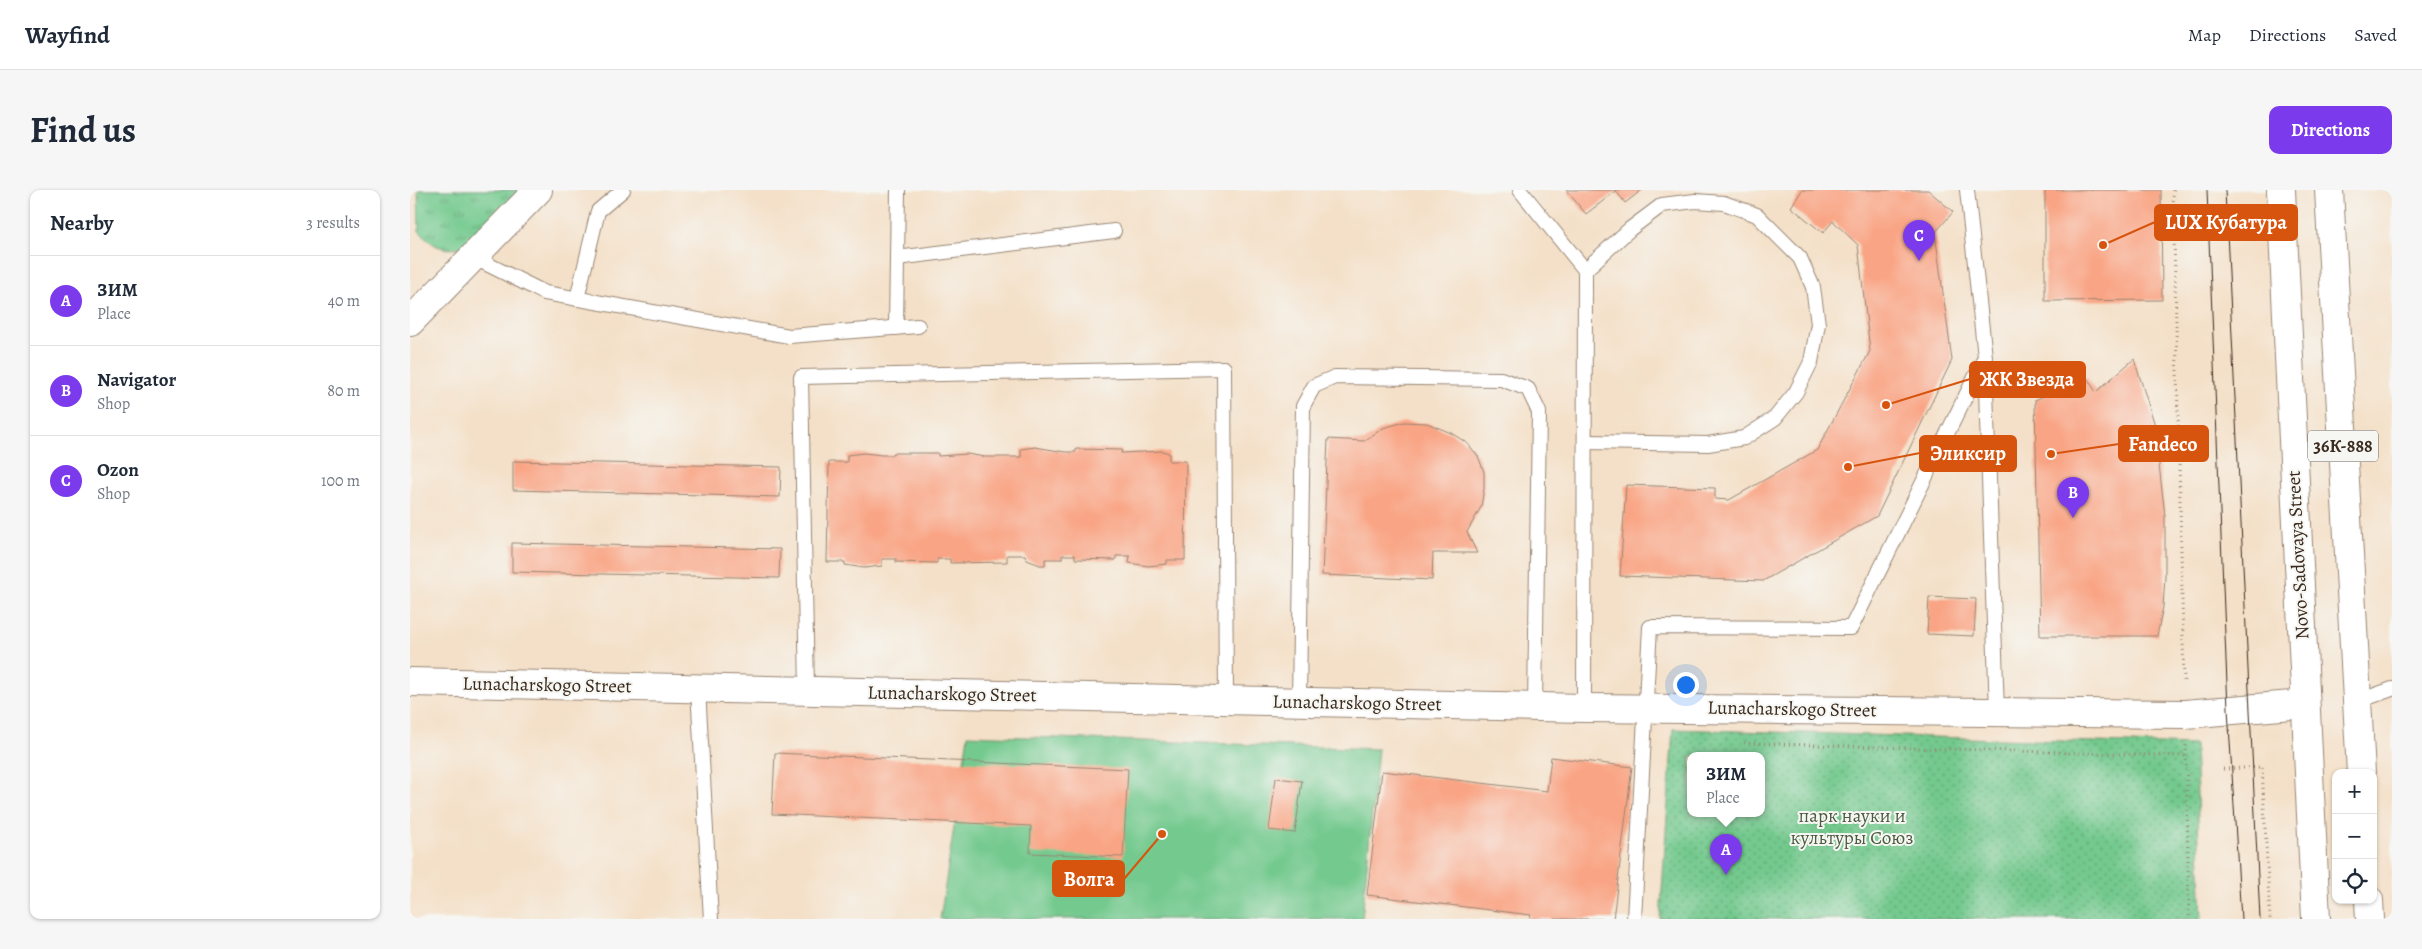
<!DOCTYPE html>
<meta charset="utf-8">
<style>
:root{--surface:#fff;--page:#f6f6f7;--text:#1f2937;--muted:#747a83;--line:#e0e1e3;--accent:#7c3aed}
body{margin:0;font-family:Alegreya,serif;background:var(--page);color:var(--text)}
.controls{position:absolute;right:15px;bottom:15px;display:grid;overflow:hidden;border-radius:10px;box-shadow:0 1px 4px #0004}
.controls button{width:45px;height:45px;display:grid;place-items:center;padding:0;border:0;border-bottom:1px solid var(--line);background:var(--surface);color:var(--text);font:25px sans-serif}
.you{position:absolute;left:1275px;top:494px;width:18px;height:18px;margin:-12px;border:4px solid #fff;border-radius:50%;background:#1a73e8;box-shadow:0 0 0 8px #1a73e833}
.badge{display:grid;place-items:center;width:32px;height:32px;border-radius:50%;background:var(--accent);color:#fff;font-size:16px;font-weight:700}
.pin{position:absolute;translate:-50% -41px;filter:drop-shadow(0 1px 2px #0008)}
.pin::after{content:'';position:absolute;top:26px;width:18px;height:15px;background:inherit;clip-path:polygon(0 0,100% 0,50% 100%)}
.popup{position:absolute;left:1277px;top:562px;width:78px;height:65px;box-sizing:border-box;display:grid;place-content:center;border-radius:10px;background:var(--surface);filter:drop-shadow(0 1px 4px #0005);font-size:16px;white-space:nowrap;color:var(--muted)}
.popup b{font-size:19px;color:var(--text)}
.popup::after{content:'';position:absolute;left:50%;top:100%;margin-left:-10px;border:10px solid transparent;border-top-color:var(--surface)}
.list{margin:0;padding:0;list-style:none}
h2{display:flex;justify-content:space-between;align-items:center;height:65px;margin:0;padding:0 20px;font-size:21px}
h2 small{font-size:16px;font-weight:400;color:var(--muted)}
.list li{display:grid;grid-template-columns:32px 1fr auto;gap:15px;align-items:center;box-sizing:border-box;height:90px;padding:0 20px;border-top:1px solid var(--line)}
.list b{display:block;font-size:19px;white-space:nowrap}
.list p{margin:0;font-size:16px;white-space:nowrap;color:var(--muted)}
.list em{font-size:16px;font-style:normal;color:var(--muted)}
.icon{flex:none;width:28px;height:28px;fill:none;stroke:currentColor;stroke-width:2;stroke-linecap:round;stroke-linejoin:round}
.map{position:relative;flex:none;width:1982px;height:729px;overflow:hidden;border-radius:10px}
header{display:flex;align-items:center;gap:30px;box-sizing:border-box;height:70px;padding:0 25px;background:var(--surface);border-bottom:1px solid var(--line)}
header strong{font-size:24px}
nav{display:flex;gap:28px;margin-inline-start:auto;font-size:18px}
.intro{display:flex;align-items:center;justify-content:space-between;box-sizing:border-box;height:120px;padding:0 30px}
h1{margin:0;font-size:35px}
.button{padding:12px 22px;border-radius:10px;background:var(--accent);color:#fff;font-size:18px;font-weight:700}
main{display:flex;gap:30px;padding:0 30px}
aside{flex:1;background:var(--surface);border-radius:10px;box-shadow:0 1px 4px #0004}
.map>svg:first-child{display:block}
.grass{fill:url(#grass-tufts);stroke:#577a56}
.park{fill:url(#park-dots);stroke:#577a56;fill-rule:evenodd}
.garden{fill:#73c98e;stroke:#577a56}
.building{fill:#f9a585}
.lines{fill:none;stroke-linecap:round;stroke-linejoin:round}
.lane-casing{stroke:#988573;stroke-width:16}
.street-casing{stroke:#988573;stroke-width:30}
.secondary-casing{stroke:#988573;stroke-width:30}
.primary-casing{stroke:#988573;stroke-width:30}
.path{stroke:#988573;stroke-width:3;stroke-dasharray:1 4;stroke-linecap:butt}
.lane{stroke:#fff;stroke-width:14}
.street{stroke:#fff;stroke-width:28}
.secondary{stroke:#fff;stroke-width:28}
.primary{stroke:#fff;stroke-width:28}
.tram{stroke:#3b2a1e;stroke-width:1}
.labels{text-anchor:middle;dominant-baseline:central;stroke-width:4;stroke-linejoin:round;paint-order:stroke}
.shield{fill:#f6f6f2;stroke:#73675e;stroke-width:1}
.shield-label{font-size:18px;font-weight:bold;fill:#3b2a1e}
.street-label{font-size:19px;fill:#3b2a1e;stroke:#f6f6f2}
.park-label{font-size:19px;fill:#4c5a40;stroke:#f6f6f2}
.leader{fill:none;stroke:#d7540e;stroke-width:2}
.callout-dot{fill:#d7540e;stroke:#f6f6f2;stroke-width:2}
.callout{fill:#d7540e;stroke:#d7540e;stroke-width:2}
.callout-label{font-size:20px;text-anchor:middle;font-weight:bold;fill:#fff}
</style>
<header>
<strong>Wayfind</strong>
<nav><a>Map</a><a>Directions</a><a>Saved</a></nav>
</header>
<div class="intro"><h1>Find us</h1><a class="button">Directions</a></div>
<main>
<aside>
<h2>Nearby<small>3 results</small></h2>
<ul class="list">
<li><span class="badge">A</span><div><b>ЗИМ</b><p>Place</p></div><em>40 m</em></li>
<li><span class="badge">B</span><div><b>Navigator</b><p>Shop</p></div><em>80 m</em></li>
<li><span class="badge">C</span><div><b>Ozon</b><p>Shop</p></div><em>100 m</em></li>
</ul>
</aside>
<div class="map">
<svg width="1982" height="729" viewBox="0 0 1982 729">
<defs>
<pattern id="grass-tufts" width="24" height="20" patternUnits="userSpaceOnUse" patternTransform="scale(1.25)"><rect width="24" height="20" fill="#73c98e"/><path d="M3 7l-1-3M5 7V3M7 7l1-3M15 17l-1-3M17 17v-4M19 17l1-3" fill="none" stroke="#60a373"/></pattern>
<pattern id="park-dots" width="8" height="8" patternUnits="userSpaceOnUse" patternTransform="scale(1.25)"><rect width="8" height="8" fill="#73c98e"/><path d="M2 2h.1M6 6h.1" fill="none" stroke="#60a373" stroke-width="1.8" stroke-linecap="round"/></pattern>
</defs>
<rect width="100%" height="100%" fill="#f6f6f2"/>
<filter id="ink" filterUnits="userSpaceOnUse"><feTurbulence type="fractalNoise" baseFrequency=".02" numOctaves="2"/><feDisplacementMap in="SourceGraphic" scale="10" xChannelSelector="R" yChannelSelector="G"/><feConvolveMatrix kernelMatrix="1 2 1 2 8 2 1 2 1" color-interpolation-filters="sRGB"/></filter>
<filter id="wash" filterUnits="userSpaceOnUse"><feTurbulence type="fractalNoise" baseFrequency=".0096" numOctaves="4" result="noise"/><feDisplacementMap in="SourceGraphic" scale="20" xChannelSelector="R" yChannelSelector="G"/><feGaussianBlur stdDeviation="1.12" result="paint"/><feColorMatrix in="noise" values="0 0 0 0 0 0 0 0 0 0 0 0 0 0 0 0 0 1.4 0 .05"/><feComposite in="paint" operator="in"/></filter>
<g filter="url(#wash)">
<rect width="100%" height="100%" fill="#f4e0c8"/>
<path class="grass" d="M8,0H111C92,22 63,71 27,56C21,53 14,46 9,41Z"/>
<path class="park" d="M1263,539L1785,555L1792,729H1250ZM1281,566H1351V624H1281Z"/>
<path class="garden" d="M558,545L968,559L952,729H530Z"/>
<g id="blocks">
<g class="building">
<path d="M1156,0H1232L1215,13L1206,1L1176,24Z"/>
<path d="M1392,0H1518L1543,22L1525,43L1542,170L1467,326L1353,391L1210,386L1216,295L1305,298V309L1319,310L1407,260L1460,161L1448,55L1423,31L1413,43L1381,17Z"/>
<path d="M1635,0H1751L1752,110L1635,111Z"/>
<path d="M1724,169L1744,232L1755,326V387L1753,417L1747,446H1630L1625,210L1677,188L1686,202Z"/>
<path d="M994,232L1017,233L1041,243L1057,253L1068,266L1074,282V299L1071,317L1057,342L1067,363H1023L1022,390L912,385L918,249L954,251L973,238Z"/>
<path d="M625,257L655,262H666V259L712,260L711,263L752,261L759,263V271H776L775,370H757V374L738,376L719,373L720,366H706V370L665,369V365H652V369H635V375H630L617,370L615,365H597V372L540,373V369H527V373L486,372V369H472V376L454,378L435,375V372H417L419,272H437V265L454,263L472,265H483V263H528V266L557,264L575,267H611V259Z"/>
<path d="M103,271L371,277L370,307L103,300Z"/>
<path d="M102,353L370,359L369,388L102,382Z"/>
<path d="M1519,407L1566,409L1564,446L1517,444Z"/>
<path d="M365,563L718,579L713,667L620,663L621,636L362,624Z"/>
<path d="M1141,567L1222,577L1203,729H1120L1121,725L957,705L972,581L1137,601Z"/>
<path d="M866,588L892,591L885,643L859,640Z"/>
</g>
</g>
</g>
<g filter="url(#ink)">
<use href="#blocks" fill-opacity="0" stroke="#988573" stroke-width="1"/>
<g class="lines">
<defs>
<g id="lane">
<path d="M1110,0L1175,80L1174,518"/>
<path d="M63,67L135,103L379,146L508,136"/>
<path d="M487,68L704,41"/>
<path d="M1175,80L1220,39L1252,15L1285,11L1314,13L1347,25L1390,68L1403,97L1408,134L1401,172L1386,202L1365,228L1334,248L1298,254L1176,252"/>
<path d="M167,109L188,21L213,0"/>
<path d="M486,138L488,0"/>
<path d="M1575,170L1587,522"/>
<path d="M288,499L301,729"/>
<path d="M397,501L391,187L814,178L816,510"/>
<path d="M889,512L893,216L904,196L925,187L1091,189L1118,199L1129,222L1125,517"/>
<path d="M1946,512L1982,499"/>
<path d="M1224,729L1240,437L1441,438L1575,167L1557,0"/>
</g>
<path id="street" d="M0,492L1174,518L1775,524L1894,514"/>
<path id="secondary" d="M0,132L128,0"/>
<g id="primary">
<path d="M1871,0L1906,729"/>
<path d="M1919,0L1951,583"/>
<path d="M1959,710L1960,729"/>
</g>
</defs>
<use href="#lane" class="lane-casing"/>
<use href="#street" class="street-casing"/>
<use href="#secondary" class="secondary-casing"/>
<use href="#primary" class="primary-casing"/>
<g class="path">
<path d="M1763,0L1774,493"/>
<path d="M1334,553L1776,566"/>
<path d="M1776,555L1779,729"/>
<path d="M1813,579L1852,577L1860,729"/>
</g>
<use href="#lane" class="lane"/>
<use href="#street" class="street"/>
<use href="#secondary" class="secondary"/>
<use href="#primary" class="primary"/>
<g class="tram">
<path d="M1797,0L1818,519L1831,729"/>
<path d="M1815,0L1850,729"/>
</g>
</g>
</g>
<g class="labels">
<rect class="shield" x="1898" y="240.5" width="70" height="31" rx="4"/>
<g class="shield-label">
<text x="1933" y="256">36К-888</text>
</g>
<g class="street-label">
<text transform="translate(1888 365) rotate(-93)">Novo-Sadovaya Street</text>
<text transform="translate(137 495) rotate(1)">Lunacharskogo Street</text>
<text transform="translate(542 504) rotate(1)">Lunacharskogo Street</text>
<text transform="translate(947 513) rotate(1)">Lunacharskogo Street</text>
<text transform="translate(1382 519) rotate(1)">Lunacharskogo Street</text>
</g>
<g class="park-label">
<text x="1442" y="626">парк науки и<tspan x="1442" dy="22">культуры Союз</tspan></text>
</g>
</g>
<path class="leader" d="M1693 55L1745 32M1476 215L1560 189M1641 264L1709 254M1438 277L1510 263M752 644L714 689"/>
<g class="callout-dot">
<circle cx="1693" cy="55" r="5"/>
<circle cx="1476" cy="215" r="5"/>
<circle cx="1641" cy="264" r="5"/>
<circle cx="1438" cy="277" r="5"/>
<circle cx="752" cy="644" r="5"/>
</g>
<g class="callout">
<rect x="1745" y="15" width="142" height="35" rx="5"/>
<rect x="1560" y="172" width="115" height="35" rx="5"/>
<rect x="1709" y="236" width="89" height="35" rx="5"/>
<rect x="1510" y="246" width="96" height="35" rx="5"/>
<rect x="643" y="671" width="71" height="35" rx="5"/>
</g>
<g class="callout-label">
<text x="1816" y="39">LUX Кубатура</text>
<text x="1617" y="196">ЖК Звезда</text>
<text x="1753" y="261">Fandeco</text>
<text x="1558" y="270">Эликсир</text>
<text x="679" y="696">Волга</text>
</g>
</svg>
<div class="controls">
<button>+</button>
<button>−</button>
<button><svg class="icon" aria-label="locate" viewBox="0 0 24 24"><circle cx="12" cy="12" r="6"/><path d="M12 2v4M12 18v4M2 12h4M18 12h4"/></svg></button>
</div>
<div class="you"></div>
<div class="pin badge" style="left:1316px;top:685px">A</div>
<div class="popup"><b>ЗИМ</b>Place</div>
<div class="pin badge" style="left:1663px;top:328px">B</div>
<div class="pin badge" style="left:1509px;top:71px">C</div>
</div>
</main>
